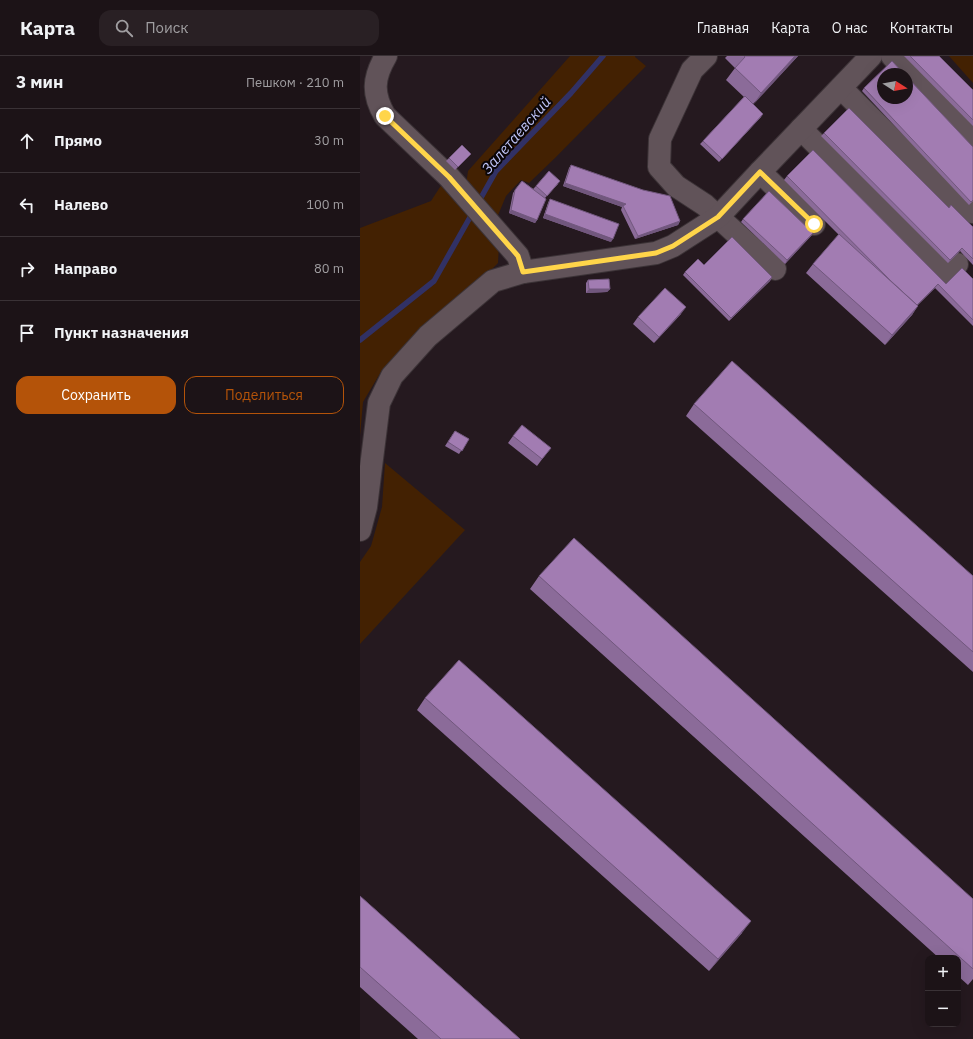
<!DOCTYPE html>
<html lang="ru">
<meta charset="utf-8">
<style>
:root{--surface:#1c1317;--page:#292024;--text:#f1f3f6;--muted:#a09ea1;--line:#3a3236;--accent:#b45309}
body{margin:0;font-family:"IBM Plex Sans",sans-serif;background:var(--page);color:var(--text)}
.controls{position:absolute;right:12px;bottom:12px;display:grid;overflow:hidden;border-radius:8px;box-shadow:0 4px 16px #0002}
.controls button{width:36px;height:36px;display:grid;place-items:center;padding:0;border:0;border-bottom:1px solid var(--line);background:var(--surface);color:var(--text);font:20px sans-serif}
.compass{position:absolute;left:517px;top:12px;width:36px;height:36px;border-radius:50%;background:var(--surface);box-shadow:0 4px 16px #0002;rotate:101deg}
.stop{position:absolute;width:12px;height:12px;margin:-9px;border:3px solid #ffd54a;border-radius:50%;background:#fff}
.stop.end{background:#ffd54a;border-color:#fff;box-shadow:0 1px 4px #0008}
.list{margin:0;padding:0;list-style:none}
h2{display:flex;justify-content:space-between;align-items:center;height:52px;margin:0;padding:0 16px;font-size:17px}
h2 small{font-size:13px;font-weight:400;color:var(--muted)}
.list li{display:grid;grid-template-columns:26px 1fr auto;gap:12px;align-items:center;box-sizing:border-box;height:64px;padding:0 16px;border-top:1px solid var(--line)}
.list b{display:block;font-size:15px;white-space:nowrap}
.list em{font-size:13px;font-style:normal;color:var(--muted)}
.actions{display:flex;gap:8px;padding:12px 16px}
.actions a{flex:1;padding:9px 0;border:1px solid var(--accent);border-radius:12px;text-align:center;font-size:14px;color:var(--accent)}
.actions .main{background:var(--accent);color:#fff}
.icon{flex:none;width:22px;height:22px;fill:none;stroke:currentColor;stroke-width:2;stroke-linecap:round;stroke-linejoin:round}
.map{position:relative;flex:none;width:613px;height:983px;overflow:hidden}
header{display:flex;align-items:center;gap:24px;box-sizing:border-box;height:56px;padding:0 20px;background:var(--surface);border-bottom:1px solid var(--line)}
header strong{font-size:19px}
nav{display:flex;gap:22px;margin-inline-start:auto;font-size:14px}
.search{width:280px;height:36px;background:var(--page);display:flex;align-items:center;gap:10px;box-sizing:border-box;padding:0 14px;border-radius:12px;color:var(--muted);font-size:15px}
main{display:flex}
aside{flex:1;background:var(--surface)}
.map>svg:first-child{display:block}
.green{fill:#432102}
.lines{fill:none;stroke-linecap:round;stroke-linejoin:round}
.stream{stroke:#313165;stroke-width:5.5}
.minor-casing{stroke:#3c3337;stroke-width:24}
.minor{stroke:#615359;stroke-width:22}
.wall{fill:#8b6b99}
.shaded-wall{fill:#71577d}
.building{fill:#a27cb2;stroke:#71577d}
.route{stroke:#ffd54a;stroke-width:5}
.labels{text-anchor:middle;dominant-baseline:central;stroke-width:4;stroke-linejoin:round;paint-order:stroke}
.water-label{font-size:15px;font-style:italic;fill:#bec3f6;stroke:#0b0608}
</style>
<header>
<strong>Карта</strong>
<div class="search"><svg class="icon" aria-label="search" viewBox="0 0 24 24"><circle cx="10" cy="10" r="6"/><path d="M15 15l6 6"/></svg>Поиск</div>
<nav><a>Главная</a><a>Карта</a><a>О нас</a><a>Контакты</a></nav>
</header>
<main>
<aside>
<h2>3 мин<small>Пешком · 210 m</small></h2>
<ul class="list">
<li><svg class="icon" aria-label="ahead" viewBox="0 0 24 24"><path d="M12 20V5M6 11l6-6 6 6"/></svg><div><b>Прямо</b></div><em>30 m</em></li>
<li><svg class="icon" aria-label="left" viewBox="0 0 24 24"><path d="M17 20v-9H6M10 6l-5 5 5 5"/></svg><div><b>Налево</b></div><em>100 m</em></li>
<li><svg class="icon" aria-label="right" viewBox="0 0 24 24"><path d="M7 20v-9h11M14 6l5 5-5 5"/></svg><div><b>Направо</b></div><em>80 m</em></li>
<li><svg class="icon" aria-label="arrive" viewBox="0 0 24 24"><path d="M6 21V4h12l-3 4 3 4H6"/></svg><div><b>Пункт назначения</b></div></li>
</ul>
<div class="actions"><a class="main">Сохранить</a><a>Поделиться</a></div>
</aside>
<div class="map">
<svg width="613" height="983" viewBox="0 0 613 983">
<rect width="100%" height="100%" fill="#25191f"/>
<g class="green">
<path d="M210,0H275V1L286,10L195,102L169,127L161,124L146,140L136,164L106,129L108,115Z"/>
<path d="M589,0H613V27Z"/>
<path d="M82,128L139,189L138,207L128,217L60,273L22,314L3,346L0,380V172L71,145Z"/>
<path d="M25,407L105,474L0,588V506L11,490L22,451Z"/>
</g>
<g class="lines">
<g class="stream">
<path d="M118,147L136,115L211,37L243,0"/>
<path d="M0,284L74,225L113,156"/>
</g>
<defs>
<g id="minor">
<path d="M26,0C13,22 12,38 25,60L89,121L158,200L163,216"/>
<path d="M346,0L332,14L300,83L299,111L316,130L345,149L415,213"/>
<path d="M532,0L613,85"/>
<path d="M481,32L604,155L613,156"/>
<path d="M441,73L586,218L597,208"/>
<path d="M400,116L454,168"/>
<path d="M0,474L6,451L19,347L32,320L68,280L133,225L163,216L296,197L313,190L358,161L400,116L511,0"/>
</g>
</defs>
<use href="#minor" class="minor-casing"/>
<use href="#minor" class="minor"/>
</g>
<g class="wall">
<path d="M367,0H438L393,48L401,61L359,106L340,88L343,85L384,41L366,24L375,12L365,2Z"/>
<path d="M544,0H579L613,34V70Z"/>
<path d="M504,32L613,145L609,149L502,35Z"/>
<path d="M464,77L589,152L613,171V209L600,195L588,207L461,80Z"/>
<path d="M111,98L95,114L86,105L89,102Z"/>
<path d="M211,109L320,165L318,169L275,183L261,154L262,151L203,130L209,112Z"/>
<path d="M427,120L586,228L613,223V270L575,232L558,249L552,259L525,289L446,217L453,208L479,179L424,124Z"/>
<path d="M162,125L173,133L176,130L198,128L185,142L177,164L175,167L149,157L153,137Z"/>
<path d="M190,143L251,186L183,162L188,147Z"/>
<path d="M383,163L453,177L451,180L425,208L381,166Z"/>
<path d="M344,209L412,221L410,225L369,265L323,219L325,216Z"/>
<path d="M228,224L250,233L247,236L226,237V227Z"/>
<path d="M321,258L294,287L273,268L278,261Z"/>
<path d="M334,348L613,520V616L326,360Z"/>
<path d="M95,375L109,383L99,398L85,390Z"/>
<path d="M153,380L186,398L177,410L148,387Z"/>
<path d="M179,520L613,843V923L608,929L598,920V902H579L170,533Z"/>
<path d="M65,642L382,877L349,915L57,654Z"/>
<path d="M0,840L160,983H58L0,931Z"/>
</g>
<g class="shaded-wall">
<path d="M435,0H438L393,49L401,37Z"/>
<path d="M403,58L401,61L359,106L362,103Z"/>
<path d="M205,127L266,148L262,151L203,130Z"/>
<path d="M151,154L177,164L175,167L149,157Z"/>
<path d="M185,158L253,183L251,186L183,162Z"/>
<path d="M320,165L318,169L275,183L278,180Z"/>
<path d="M453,177L451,180L425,208L427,204Z"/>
<path d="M602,192L600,195L588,207L590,204Z"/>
<path d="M412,221L410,225L369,265L371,262Z"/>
<path d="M578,228L575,232L553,253Z"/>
<path d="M229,233H250L247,236L226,237Z"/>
<path d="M558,250L552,259L525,289L532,279Z"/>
<path d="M326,251L321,258L294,287L299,281Z"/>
<path d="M391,865L382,877L349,915L358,903Z"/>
</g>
<g class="building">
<path d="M384,0H435L401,37L375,12L385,1Z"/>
<path d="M550,0H579L613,34V64Z"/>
<path d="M532,5L544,18H523V42H547V21L613,91V144L611,146L504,32Z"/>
<path d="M385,40L403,58L362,103L343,85Z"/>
<path d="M489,52L589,152L591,149L613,171V203L602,192L590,204L464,77Z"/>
<path d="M102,89L111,98L98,111L89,102Z"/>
<path d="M453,94L586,228L602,212L613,223V264L578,228L557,249L531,225L427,120Z"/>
<path d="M211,109L283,134L310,140L320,165L278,180L263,150L266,148L205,127Z"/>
<path d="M189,115L200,125L187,140L176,130Z"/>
<path d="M162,125L186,143L177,164L151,154L155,134Z"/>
<path d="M409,135L453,177L427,204L383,163Z"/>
<path d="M190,143L259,168L253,183L185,158Z"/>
<path d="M479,178L558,250L532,279L453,208Z"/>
<path d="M372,181L412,221L371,262L325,216L338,203L344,209Z"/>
<path d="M249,223L250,233H229L228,224Z"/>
<path d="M305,232L326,251L299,281L278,261Z"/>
<path d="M372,305L613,520V596L334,348Z"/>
<path d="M162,369L191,392L182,403L153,380Z"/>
<path d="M95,375L109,383L102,395L88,386Z"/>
<path d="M214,482L613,843V913L179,520Z"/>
<path d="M99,604L391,865L358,903L65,642Z"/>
<path d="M0,840L160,983H81L0,911Z"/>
</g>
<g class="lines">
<path class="route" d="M25,60L89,121L158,200L163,216L296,197L313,190L358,161L400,116L454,168"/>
</g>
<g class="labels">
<g class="water-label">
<text transform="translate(156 79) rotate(-49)">Залетаевский</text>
</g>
</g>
</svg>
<div class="controls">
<button>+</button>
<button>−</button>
</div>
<svg class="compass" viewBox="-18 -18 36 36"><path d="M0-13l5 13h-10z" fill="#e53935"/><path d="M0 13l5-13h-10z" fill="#a09ea1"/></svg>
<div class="stop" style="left:454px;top:168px"></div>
<div class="stop end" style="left:25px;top:60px"></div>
</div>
</main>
